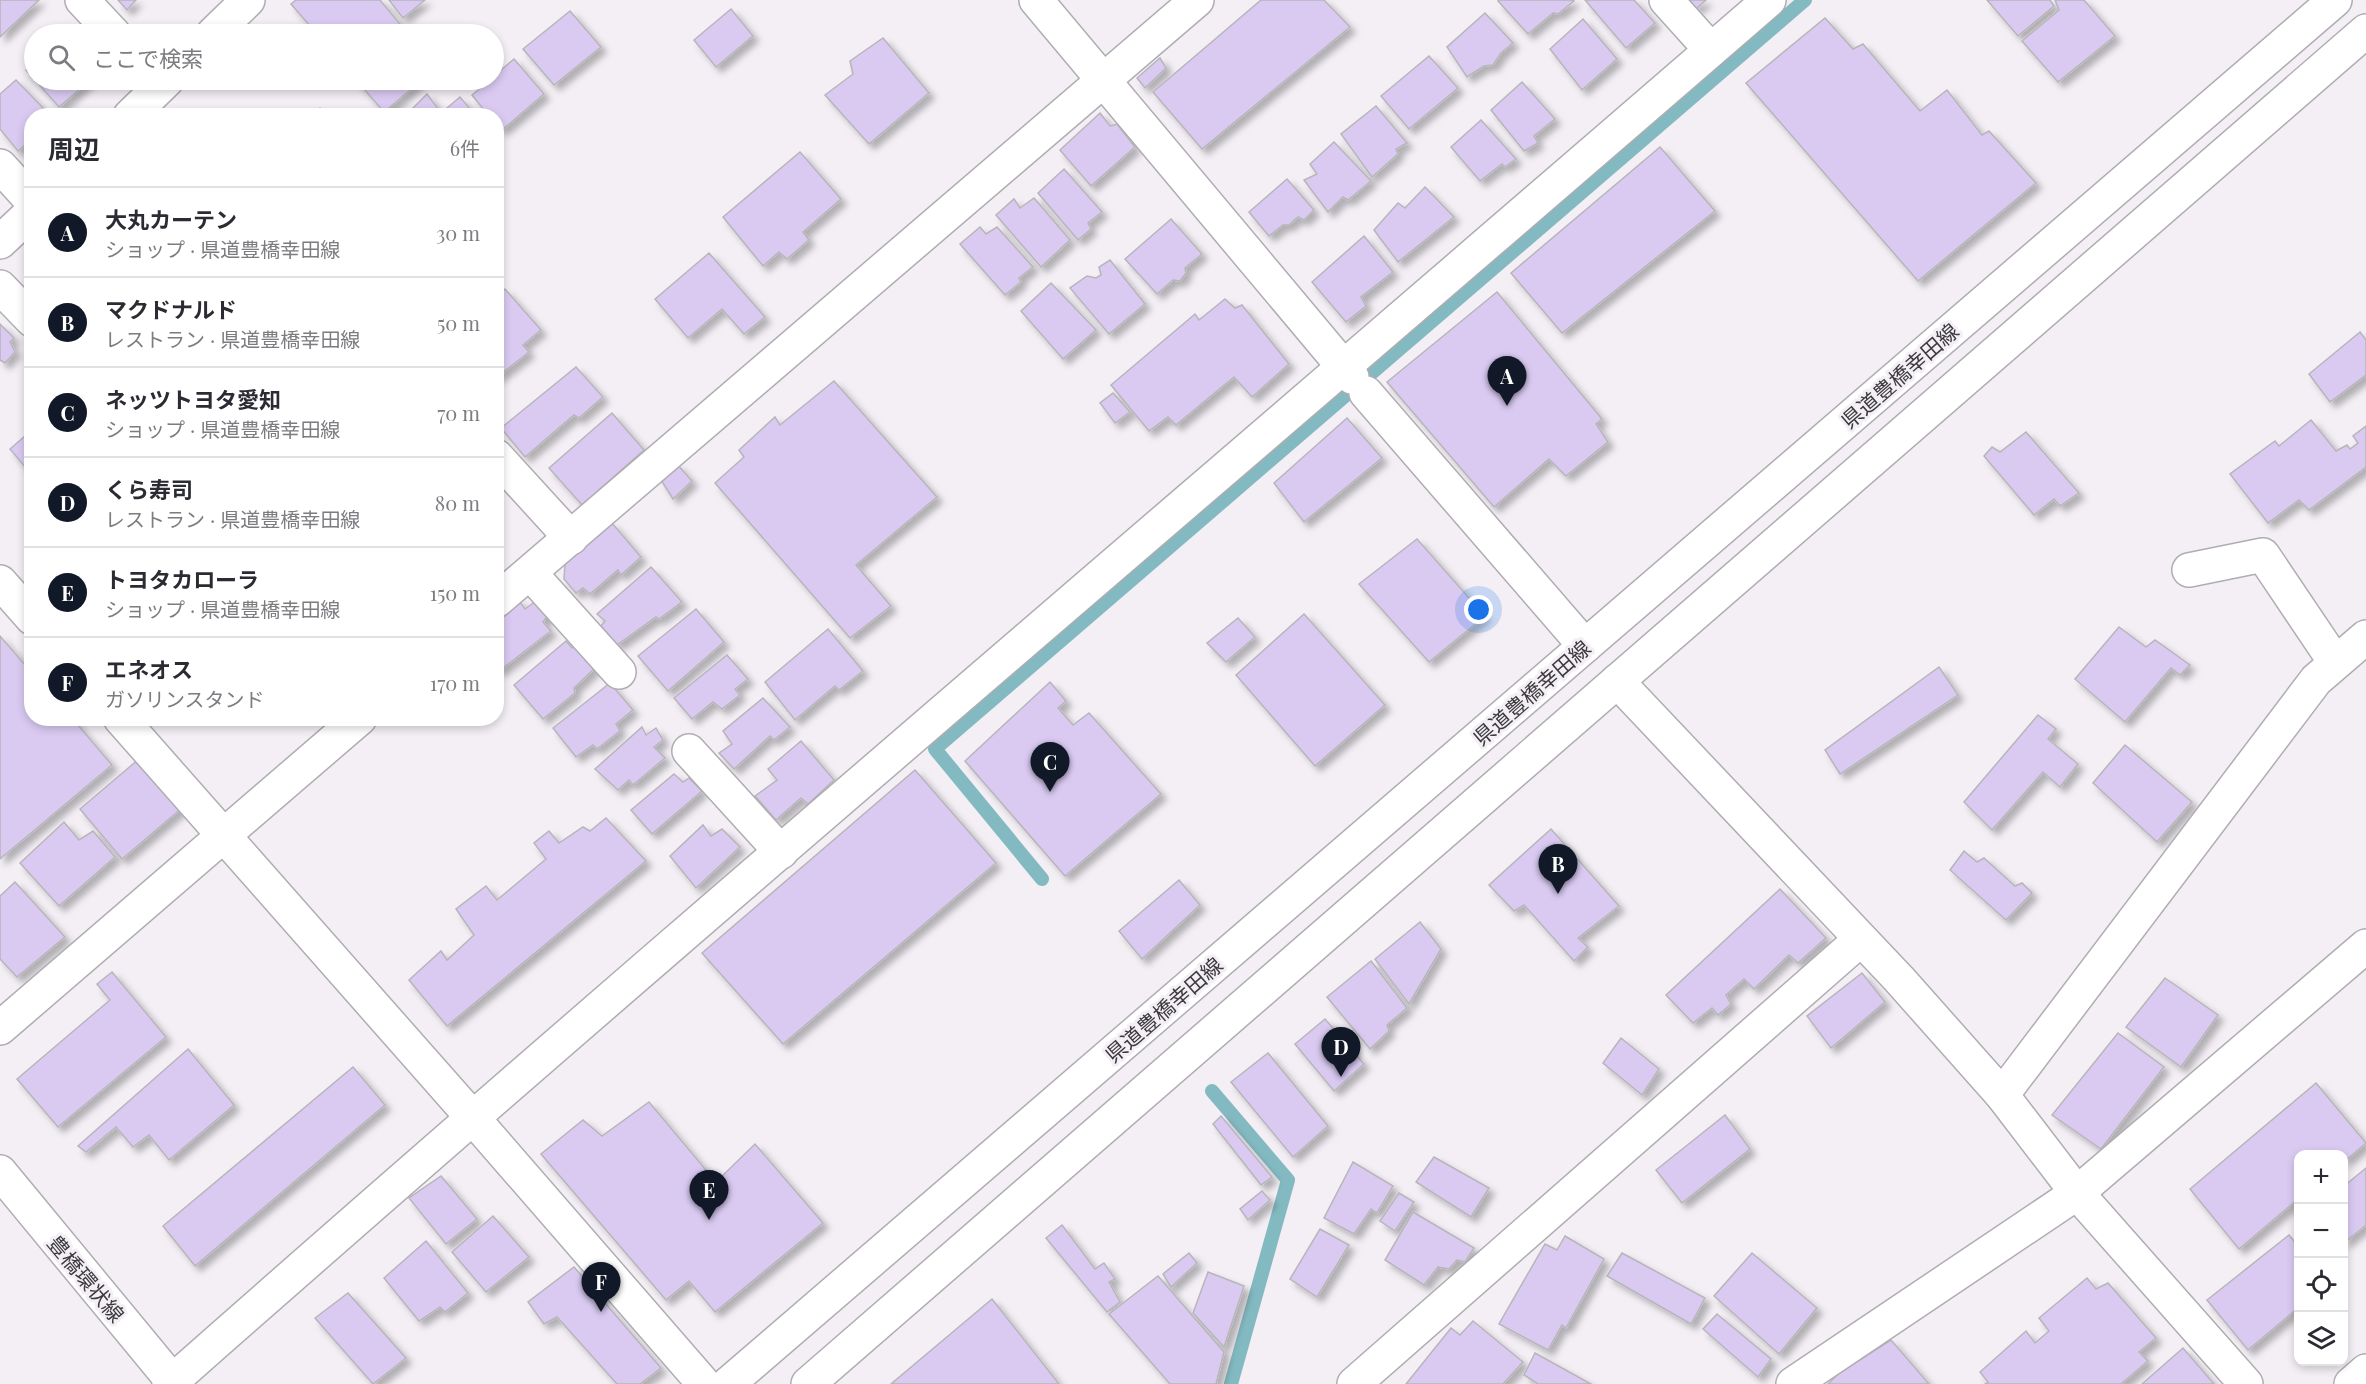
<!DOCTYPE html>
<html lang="ja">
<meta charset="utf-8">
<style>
:root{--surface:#fff;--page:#f2f2f3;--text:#2b2b33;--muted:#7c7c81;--line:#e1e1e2;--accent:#111827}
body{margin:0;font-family:"Playfair Display","Noto Sans JP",serif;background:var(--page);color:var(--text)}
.controls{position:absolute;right:18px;bottom:18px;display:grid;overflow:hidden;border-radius:12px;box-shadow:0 3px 9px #0003}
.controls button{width:54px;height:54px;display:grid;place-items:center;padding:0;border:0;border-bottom:2px solid var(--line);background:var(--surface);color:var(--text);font:30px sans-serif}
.you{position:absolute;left:1479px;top:610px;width:21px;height:21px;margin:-15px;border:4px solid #fff;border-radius:50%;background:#1a73e8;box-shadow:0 0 0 9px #1a73e833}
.badge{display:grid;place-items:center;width:39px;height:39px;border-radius:50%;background:var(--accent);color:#fff;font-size:20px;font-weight:700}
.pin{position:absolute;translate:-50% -50px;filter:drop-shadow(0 2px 3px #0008)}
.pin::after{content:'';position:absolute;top:32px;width:21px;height:18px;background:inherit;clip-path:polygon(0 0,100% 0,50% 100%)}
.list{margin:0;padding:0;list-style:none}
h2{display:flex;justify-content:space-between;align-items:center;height:78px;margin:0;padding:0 24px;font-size:26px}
h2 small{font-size:20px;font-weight:400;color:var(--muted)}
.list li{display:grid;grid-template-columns:39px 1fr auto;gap:18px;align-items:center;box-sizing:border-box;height:90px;padding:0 24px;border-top:2px solid var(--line)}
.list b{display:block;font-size:22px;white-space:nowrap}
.list p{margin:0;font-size:20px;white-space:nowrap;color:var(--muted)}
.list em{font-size:20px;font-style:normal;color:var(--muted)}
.icon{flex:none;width:33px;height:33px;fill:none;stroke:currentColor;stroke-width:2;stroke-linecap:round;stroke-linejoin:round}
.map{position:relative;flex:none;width:2366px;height:1384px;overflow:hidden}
.search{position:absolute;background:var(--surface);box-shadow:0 3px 9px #0003;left:24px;top:24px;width:480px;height:66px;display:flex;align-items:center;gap:15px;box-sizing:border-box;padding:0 21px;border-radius:33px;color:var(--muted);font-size:22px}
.panel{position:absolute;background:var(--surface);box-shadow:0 3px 9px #0003;left:24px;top:108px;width:480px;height:618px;border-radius:24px}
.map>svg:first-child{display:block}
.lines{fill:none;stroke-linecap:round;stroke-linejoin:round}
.stream{stroke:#83b9c1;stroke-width:14}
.building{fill:#dacaf2;stroke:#b7b5ba;stroke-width:1.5;filter:url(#shadow)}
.minor-casing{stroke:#b0adb2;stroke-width:36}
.major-casing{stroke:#b0adb2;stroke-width:36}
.minor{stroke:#fff;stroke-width:33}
.major{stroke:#fff;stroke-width:33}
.labels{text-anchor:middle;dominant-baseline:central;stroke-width:6;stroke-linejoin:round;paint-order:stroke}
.street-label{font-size:21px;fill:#3c3a3d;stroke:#f3eff5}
</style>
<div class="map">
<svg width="2366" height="1384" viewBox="0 0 2366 1384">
<defs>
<filter id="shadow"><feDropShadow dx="5.5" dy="5.5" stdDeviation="3" flood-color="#0004"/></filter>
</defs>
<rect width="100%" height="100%" fill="#f3eff5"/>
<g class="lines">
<g class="stream">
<path d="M1042,879L935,749L1805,0"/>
<path d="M1212,1091L1288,1180L1231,1384"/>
</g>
</g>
<g class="building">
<path d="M0,0H39L0,37Z"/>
<path d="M118,0H136L127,10Z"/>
<path d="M296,0H380L408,34H317L291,4Z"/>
<path d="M389,0H425L403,18Z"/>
<path d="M1261,0H1324L1350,27L1202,149L1153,92Z"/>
<path d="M1499,0H1572L1574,1L1558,14L1553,13L1528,34L1498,1Z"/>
<path d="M1585,0H1634L1655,23L1626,48Z"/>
<path d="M1689,0H1706L1696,9Z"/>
<path d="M1987,0H2050L2054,6L2018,36Z"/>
<path d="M2055,0H2084L2115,36L2058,82L2022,41L2059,10Z"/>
<path d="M731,9L753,36L716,67L694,40Z"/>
<path d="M570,11L601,47L554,85L523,49Z"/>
<path d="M1485,13L1513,43L1501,53L1493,65L1484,66L1467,77L1447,47Z"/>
<path d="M1825,18L1853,49L1863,44L1920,111L1947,90L1982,135L1989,131L2036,183L1918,281L1746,83Z"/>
<path d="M1583,19L1617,59L1582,90L1550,49Z"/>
<path d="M79,26L86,34H69Z"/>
<path d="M883,38L929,93L869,144L825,95L853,74L850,61Z"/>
<path d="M1429,56L1458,88L1409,129L1381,96Z"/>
<path d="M1160,58L1166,68L1145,88L1137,78Z"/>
<path d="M514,59L544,94L502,130L496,124V116H489L472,95L490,80H494V76Z"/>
<path d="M34,63V79L26,70Z"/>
<path d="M16,80L47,112L42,116H32V124L28,126L32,131V139L18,151L0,129V94Z"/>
<path d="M35,80H90L59,107Z"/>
<path d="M356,80H422L384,112Z"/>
<path d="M1522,82L1555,119L1534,136L1538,143L1524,151L1491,110Z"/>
<path d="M427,94L441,113L460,97L476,116H405Z"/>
<path d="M1376,106L1407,143L1396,149L1398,154L1372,177L1341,134Z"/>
<path d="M320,108L327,116H311Z"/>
<path d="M1100,113L1110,126L1117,124L1135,147L1091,186L1060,150Z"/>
<path d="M1481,120L1516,159L1505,167L1502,164L1480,181L1451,147Z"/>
<path d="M1334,142L1371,181L1348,200L1343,197L1328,212L1304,180L1317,174L1310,164Z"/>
<path d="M1660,147L1715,211L1562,333L1511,273Z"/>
<path d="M800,152L841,199L803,232L809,240L787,259L779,252L763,266L723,217Z"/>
<path d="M1064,169L1102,212L1088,223L1091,229L1078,240L1038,193Z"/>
<path d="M1287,179L1314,210L1304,220L1298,217L1289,225H1283L1269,236L1249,212Z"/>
<path d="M1425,187L1454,217L1398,262L1374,230L1398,203L1405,208Z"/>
<path d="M1034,198L1070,240L1041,267L996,215L1014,199L1020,208Z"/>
<path d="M1171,219L1202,254L1185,268L1186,273L1180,281L1173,280L1157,294L1125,259Z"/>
<path d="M980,227L986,234L997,227L1033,267L1019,278L1021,282L1005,295L960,244Z"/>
<path d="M1364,236L1393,272L1361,297L1366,306L1346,322L1312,282Z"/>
<path d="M32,238V274L26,268V244Z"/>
<path d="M709,253L765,317L744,334L722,309L688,338L655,299Z"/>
<path d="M1110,260L1145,304L1109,334L1070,288L1087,276L1096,278L1101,275L1099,267Z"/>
<path d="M1051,283L1096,330L1063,359L1021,311Z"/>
<path d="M505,289L541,330L523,345L529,352L496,378V297Z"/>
<path d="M1497,292L1602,419L1596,424L1608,442L1566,476L1549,459L1494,507L1387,382Z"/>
<path d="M1225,299L1235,308L1242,305L1289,364L1252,397L1234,377L1176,425L1168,417L1149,431L1111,385L1195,314L1199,320Z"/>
<path d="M0,324L14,338L10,342L15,352L5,363L0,360Z"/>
<path d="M2360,332L2366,340V375L2330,402L2309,374Z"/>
<path d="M576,367L603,397L579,418L574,415L525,457L501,428Z"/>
<path d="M834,381L937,497L856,565L891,606L850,638L715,483L744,457L739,450L775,417L780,425Z"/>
<path d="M1113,393L1130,412L1115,423L1100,403Z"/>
<path d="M612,413L644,450L582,505L549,468Z"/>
<path d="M1347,418L1382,458L1304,522L1274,483Z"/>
<path d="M2311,420L2336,451L2347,445L2350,449L2358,443L2353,436L2366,426V467L2309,510L2299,500L2268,523L2230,474L2275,441L2279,446Z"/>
<path d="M32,430V475L10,449Z"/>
<path d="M2026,432L2079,493L2060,506L2054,499L2034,515L1984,456L1992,447L2000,452Z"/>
<path d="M677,464L692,481L673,499L661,480Z"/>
<path d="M612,523L641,557L621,575L618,570L590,594L583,588L576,593L564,579L565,564Z"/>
<path d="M1417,539L1485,616L1429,662L1359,584Z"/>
<path d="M651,567L682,602L659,619L656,617L617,645L601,626L605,621L597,614Z"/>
<path d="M540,598L551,611L543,622L551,631L499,671L496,668V619L518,599L525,609Z"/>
<path d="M696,609L724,642L668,691L638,656Z"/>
<path d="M1304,614L1385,705L1315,766L1236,675Z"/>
<path d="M1238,618L1255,637L1226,662L1207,643Z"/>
<path d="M2119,627L2146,647L2155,640L2190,665L2180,675L2171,668L2125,722L2075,679Z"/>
<path d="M828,629L863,671L839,690L835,686L795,720L765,682Z"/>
<path d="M0,636L32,673V718H72L112,765L0,859Z"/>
<path d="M566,641L572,648L575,647L595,668L574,688L575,693L543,719L514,685Z"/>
<path d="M727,655L748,679L735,689L740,695L722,709L713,702L692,719L674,698Z"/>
<path d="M1939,667L1958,695L1840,774L1825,750Z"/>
<path d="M1050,682L1066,701L1058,708L1073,725L1089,713L1161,794L1065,876L965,761Z"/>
<path d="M610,683L633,710L616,724L620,731L597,749L593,745L576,757L553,728Z"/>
<path d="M763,698L790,727L774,740L770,736L734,769L719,753L732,744L723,731Z"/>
<path d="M2038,715L2056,729L2048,739L2078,764L2060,787L2043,772L1992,830L1964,802Z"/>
<path d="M642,727L646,735L656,728L663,740L654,747L665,758L633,785L629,780L618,790L595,769Z"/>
<path d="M801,741L834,780L808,804L801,798L776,820L755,796L777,780L768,769Z"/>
<path d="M2125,745L2192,802L2157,842L2093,783Z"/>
<path d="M140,758L182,808L122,859L80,809Z"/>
<path d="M915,770L996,863L783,1044L702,953Z"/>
<path d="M674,774L683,782L689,778L702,791L652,834L631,810Z"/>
<path d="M606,818L646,861L447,1026L409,980L441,951L447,960L474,935L456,909L486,886L497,900L546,859L534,843L549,831L559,843L583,827L590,831Z"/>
<path d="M64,822L79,840L93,831L115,857L59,906L20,863Z"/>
<path d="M703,825L711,836L722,829L740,847L696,888L670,856Z"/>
<path d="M1551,829L1619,906L1578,938L1588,947L1574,961L1524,905L1514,911L1489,885Z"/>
<path d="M1964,851L1977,862L1984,858L2015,886L2022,883L2032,893L2006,920L1950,870Z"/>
<path d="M1179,880L1200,905L1142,959L1119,931Z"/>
<path d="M15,882L65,937L17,977L0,959V896Z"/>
<path d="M1780,889L1826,938L1798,963L1789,955L1754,989L1744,979L1726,995L1731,1004L1718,1015L1712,1008L1693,1023L1666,995Z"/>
<path d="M1420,922L1441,949L1409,1004L1375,959Z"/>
<path d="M1371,961L1407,1008L1387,1025L1389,1031L1370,1049L1327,997Z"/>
<path d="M112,972L166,1037L58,1127L17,1079L110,1000L97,984Z"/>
<path d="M1862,973L1885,1002L1831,1048L1807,1016Z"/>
<path d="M2165,978L2218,1015L2181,1067L2126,1027Z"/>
<path d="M1325,1019L1364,1064L1334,1091L1295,1044Z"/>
<path d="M2118,1033L2164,1067L2101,1149L2052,1115Z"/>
<path d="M1621,1038L1659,1069L1642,1095L1603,1063Z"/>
<path d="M188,1049L234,1105L169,1160L149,1135L133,1147L116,1127L86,1152L78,1146Z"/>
<path d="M1268,1053L1328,1126L1293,1157L1231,1082Z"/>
<path d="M353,1067L385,1105L195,1266L163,1226Z"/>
<path d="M2316,1083L2366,1143L2344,1162V1154H2298V1199L2239,1249L2190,1189Z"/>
<path d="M649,1102L716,1182L755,1144L823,1223L715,1312L689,1281L666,1300L541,1154L583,1120L602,1136Z"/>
<path d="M1725,1115L1750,1149L1682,1203L1656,1170Z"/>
<path d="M1221,1116L1272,1177L1261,1185L1213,1124Z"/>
<path d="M1434,1157L1489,1188L1471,1217L1416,1182Z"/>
<path d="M1353,1162L1393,1186L1377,1213L1371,1209L1354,1234L1324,1218Z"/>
<path d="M2366,1168V1225L2344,1243V1186Z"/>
<path d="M441,1176L477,1219L446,1244L409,1198Z"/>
<path d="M1262,1191L1270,1200L1248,1220L1240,1209Z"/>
<path d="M1399,1193L1414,1202L1395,1231L1380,1221Z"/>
<path d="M1413,1212L1474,1248L1465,1262L1457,1260L1449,1269L1438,1267L1424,1285L1385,1260Z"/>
<path d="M493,1216L529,1257L486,1292L452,1252Z"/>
<path d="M1062,1225L1095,1269L1104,1263L1115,1279L1109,1282L1120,1302L1107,1312L1046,1238Z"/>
<path d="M1320,1229L1349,1245L1317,1297L1290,1279Z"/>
<path d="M2289,1235L2298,1246V1308L2248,1350L2207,1300Z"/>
<path d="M1565,1236L1604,1259L1566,1328L1562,1325L1548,1350L1499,1324L1545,1244L1557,1250Z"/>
<path d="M426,1241L468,1293L445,1312L440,1307L419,1321L384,1278Z"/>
<path d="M1189,1253L1197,1263L1171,1287L1163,1274Z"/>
<path d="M1622,1253L1705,1298L1691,1324L1607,1276Z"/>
<path d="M1752,1253L1817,1308L1779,1354L1714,1296Z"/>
<path d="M574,1267L661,1368L640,1384H617L557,1317L544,1324L528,1302Z"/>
<path d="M1208,1272L1244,1286L1224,1347L1193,1313Z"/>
<path d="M1158,1276L1224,1352L1216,1384H1170L1109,1314Z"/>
<path d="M2087,1278L2096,1289L2108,1283L2156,1338L2139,1352L2148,1361L2121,1384H1985L1988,1382L1980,1372L2026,1331L2035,1343L2049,1331L2039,1318Z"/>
<path d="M348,1293L406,1358L373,1384L315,1318Z"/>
<path d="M992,1299L1059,1384H891Z"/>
<path d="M1717,1314L1771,1359L1758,1377L1703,1329Z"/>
<path d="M1473,1321L1523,1362L1503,1384H1406L1451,1328L1460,1335Z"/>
<path d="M1891,1340L1929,1384H1828L1839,1373Z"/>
<path d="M2183,1348L2214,1384H2142Z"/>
<path d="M1535,1353L1591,1384H1538L1524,1375Z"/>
</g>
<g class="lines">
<defs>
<g id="minor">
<path d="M82,0L114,34"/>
<path d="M1036,0L1352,377"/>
<path d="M1666,0L1711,50"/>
<path d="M213,34L248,0"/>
<path d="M130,116L167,80"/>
<path d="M0,166L32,201"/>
<path d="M0,242L32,212"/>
<path d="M0,287L32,320"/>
<path d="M1366,393L1585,646"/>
<path d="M496,456L571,538"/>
<path d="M2189,570L2263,555L2335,662"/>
<path d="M530,573L619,672"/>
<path d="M0,582L32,618"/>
<path d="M496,601L1197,0"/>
<path d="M1617,681L1899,979L2002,1095L2077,1193L2246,1384"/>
<path d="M120,718L472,1117L704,1384"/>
<path d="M689,751L781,852"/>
<path d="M0,1028L360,718"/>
<path d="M2002,1095L2316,680L2366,637"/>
<path d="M169,1384C698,917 1236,462 1769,0"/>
<path d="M1354,1384L1860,940"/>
<path d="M1793,1384L2077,1193L2366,946"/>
<path d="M2351,1384L2366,1371"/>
</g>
<g id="major">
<path d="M0,1172L175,1384"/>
<path d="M728,1384L2335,0"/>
<path d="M808,1384L2366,31"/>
</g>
</defs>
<use href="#minor" class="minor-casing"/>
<use href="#major" class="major-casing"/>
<use href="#minor" class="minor"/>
<use href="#major" class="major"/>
</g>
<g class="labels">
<g class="street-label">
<text transform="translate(1899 375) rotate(-41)">県道豊橋幸田線</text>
<text transform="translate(1531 692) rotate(-41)">県道豊橋幸田線</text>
<text transform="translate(1163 1009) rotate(-41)">県道豊橋幸田線</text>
<text transform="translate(87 1278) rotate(50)">豊橋環状線</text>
</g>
</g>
</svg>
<div class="controls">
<button>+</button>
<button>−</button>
<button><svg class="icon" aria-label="locate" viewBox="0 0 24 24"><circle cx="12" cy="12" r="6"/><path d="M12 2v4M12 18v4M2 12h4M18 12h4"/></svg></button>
<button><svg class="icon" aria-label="layers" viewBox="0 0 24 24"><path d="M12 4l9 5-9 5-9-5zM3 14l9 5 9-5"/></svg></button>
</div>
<div class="you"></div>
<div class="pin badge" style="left:1507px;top:406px">A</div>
<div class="pin badge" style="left:1558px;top:894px">B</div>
<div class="pin badge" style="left:1050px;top:792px">C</div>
<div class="pin badge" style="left:1341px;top:1077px">D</div>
<div class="pin badge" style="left:709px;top:1220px">E</div>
<div class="pin badge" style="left:601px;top:1312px">F</div>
<div class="search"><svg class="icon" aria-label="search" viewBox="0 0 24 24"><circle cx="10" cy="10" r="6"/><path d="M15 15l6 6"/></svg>ここで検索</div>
<section class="panel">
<h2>周辺<small>6件</small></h2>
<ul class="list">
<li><span class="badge">A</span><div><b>大丸カーテン</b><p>ショップ · 県道豊橋幸田線</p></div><em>30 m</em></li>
<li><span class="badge">B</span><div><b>マクドナルド</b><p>レストラン · 県道豊橋幸田線</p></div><em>50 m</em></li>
<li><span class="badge">C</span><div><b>ネッツトヨタ愛知</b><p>ショップ · 県道豊橋幸田線</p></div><em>70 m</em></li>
<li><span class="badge">D</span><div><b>くら寿司</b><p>レストラン · 県道豊橋幸田線</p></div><em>80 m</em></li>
<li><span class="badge">E</span><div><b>トヨタカローラ</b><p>ショップ · 県道豊橋幸田線</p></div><em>150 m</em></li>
<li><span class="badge">F</span><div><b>エネオス</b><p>ガソリンスタンド</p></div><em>170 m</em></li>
</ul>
</section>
</div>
